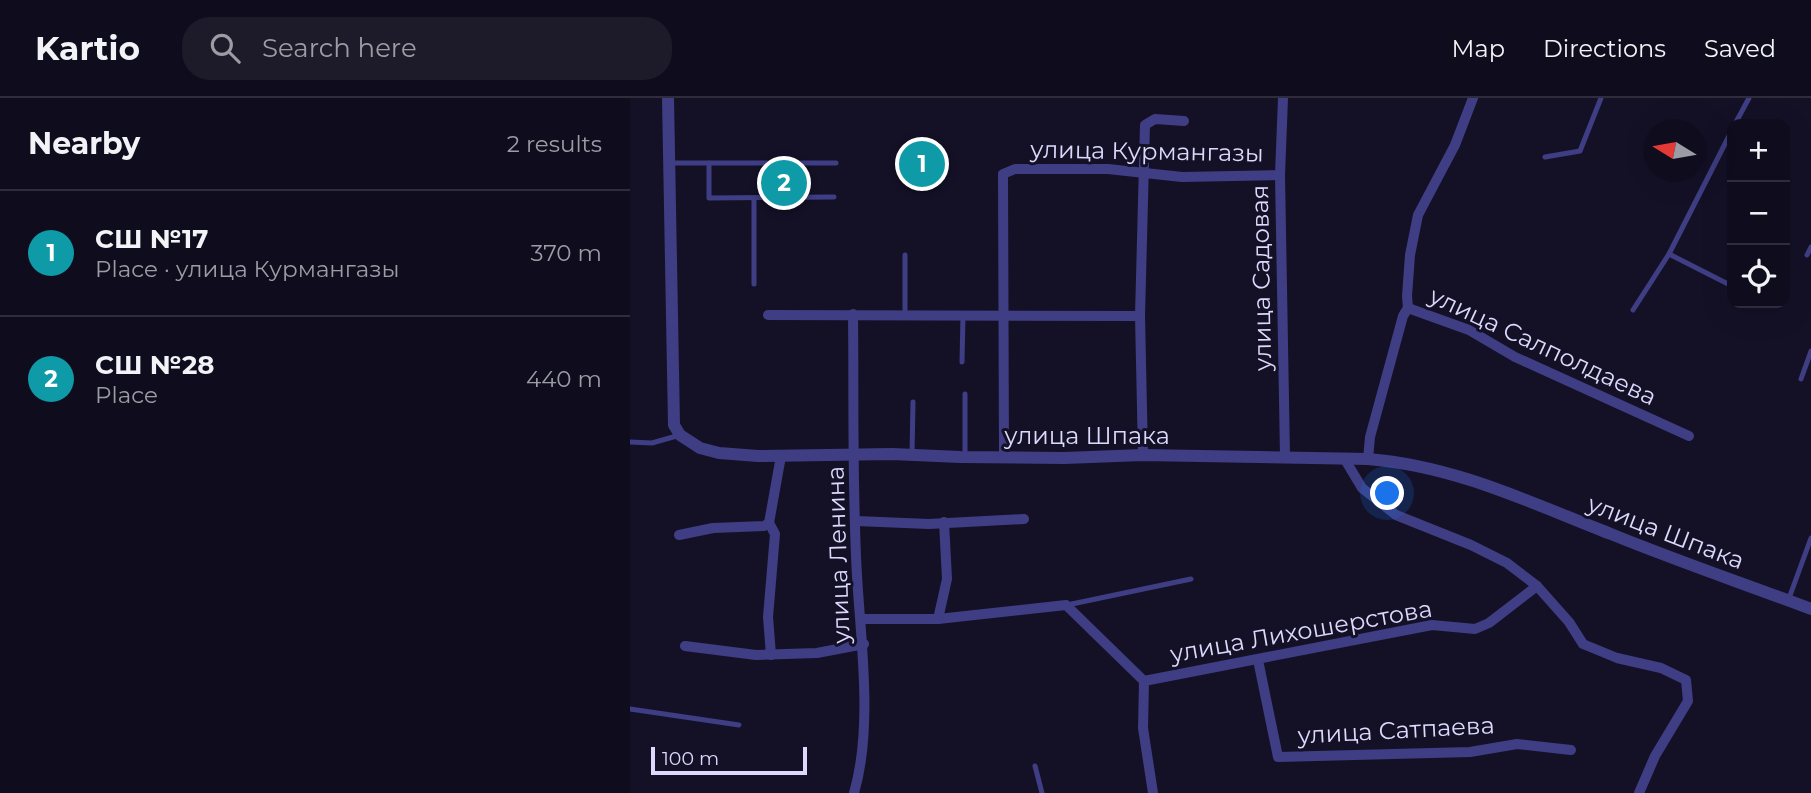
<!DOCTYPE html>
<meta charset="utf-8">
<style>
:root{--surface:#0f0d1d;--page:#1d1b2a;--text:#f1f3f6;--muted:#9b9ca4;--line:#2f2d3b;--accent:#8c9099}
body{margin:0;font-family:Montserrat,sans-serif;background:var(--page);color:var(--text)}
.controls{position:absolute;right:21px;top:21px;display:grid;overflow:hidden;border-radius:14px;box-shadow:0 7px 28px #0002}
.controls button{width:63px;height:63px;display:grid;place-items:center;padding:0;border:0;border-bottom:2px solid var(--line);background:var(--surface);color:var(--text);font:35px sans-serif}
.compass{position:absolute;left:1013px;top:21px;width:63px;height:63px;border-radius:50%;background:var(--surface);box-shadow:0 7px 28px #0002;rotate:281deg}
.scale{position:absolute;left:21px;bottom:18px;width:156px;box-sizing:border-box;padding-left:7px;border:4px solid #dcd9fd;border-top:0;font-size:19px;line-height:24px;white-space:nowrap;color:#dcd9fd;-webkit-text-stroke:5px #141127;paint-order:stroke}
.you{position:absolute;left:758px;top:396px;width:24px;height:24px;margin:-18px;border:5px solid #fff;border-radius:50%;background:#1a73e8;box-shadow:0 0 0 10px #1a73e833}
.badge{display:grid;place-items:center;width:46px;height:46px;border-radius:50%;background:var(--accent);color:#fff;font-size:23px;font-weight:700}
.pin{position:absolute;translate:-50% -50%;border:4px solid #fff;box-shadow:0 2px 7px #0006}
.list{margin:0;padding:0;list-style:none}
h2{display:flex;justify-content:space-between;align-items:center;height:91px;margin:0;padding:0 28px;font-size:30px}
h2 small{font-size:23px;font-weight:400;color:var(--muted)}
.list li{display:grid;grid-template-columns:46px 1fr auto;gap:21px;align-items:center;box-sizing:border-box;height:126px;padding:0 28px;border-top:2px solid var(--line)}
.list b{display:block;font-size:26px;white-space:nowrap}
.list p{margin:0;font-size:23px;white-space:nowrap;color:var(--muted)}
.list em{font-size:23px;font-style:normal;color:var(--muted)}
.icon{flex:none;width:38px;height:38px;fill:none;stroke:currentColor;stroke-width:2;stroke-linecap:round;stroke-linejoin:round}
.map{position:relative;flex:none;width:1181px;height:695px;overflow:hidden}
header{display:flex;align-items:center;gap:42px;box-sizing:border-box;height:98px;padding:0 35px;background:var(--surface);border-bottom:2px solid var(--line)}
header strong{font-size:33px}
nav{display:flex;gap:38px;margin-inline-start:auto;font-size:24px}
.search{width:490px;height:63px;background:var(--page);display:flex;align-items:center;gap:18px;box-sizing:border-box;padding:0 24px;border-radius:28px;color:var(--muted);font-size:26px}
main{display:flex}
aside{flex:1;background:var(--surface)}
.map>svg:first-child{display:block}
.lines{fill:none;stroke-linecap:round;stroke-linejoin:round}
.service{stroke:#3f3e84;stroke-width:5}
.minor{stroke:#3f3e84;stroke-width:10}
.tertiary{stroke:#3f3e84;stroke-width:12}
.labels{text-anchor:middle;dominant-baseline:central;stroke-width:6;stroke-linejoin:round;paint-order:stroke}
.street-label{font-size:24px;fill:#dcd9fd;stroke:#141127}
</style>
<header>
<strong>Kartio</strong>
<div class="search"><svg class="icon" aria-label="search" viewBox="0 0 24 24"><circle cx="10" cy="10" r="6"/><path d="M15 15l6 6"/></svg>Search here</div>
<nav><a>Map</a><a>Directions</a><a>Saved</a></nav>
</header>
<main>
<aside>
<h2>Nearby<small>2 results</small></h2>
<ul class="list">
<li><span class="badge" style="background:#0f9aa8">1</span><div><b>СШ №17</b><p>Place · улица Курмангазы</p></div><em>370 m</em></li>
<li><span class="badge" style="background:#0f9aa8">2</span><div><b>СШ №28</b><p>Place</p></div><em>440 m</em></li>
</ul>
</aside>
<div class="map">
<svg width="1181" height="695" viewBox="0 0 1181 695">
<rect width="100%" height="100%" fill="#141127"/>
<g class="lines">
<g class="service">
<path d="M1105,26L1119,0"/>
<path d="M915,59L950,53L971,0"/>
<path d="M39,65H206"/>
<path d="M79,65V100L204,99"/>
<path d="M124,100V186"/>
<path d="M1039,156L1102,188"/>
<path d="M275,157V216"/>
<path d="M1177,157L1181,149"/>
<path d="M1003,212L1039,156L1102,32"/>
<path d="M332,264L333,218"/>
<path d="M1171,281L1181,253"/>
<path d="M335,296V359"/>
<path d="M0,344L22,345L50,337"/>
<path d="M282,356L283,304"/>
<path d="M1158,503L1181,440"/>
<path d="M437,507L561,481"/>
<path d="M0,611L109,627"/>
<path d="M405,668L412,695"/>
</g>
<g class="minor">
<path d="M653,0L650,77L655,358"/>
<path d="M778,210L777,198L780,157L788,117L825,47L843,0"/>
<path d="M223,216C224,303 222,391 227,478C231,545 243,630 224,695"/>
<path d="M138,217L510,218"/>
<path d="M513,357L510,218L515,27L525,21L554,23"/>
<path d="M374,358L373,76L385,71H478L552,79L650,77"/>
<path d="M714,360L732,390L766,417L841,447L877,465L907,488L939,524L953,546L987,560L1031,570L1056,582L1058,603L1025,658L1009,695"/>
<path d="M738,361L740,339L773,218L778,210L839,232L885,259L1059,338"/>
<path d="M226,423L299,426L394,421"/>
<path d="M139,425L145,436L138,519L141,557"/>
<path d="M49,437L83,430L134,428L139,425L151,358"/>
<path d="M231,521H308L436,507L514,583L513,630L523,695"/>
<path d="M308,521L317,481L314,424"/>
<path d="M55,548L126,557L187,555L234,546"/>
<path d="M628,562L648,659L840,654L887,646L941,652"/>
<path d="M514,583L802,527L845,531L859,525L907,488"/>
</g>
<path class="tertiary" d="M38,0L44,327L50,337L70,350L89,355L128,358L262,356L330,359L434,360L513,357L738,361C826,368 901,405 981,436C1047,463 1115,486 1181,511"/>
</g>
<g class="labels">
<g class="street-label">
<text transform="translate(517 53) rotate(1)">улица Курмангазы</text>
<text transform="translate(631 180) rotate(-91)">улица Садовая</text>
<text transform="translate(913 248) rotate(25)">улица Салполдаева</text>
<text x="457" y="337">улица Шпака</text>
<text transform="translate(1036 434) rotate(21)">улица Шпака</text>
<text transform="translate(208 457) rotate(-92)">улица Ленина</text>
<text transform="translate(671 533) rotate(-10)">улица Лихошерстова</text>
<text transform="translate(766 632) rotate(-3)">улица Сатпаева</text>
</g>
</g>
</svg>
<div class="controls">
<button>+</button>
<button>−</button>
<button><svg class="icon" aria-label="locate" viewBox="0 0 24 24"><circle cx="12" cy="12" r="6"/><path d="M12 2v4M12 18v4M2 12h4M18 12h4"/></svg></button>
</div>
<svg class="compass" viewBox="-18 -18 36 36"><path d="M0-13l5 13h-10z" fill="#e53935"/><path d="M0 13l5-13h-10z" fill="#9b9ca4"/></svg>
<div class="scale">100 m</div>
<div class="you"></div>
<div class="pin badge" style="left:292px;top:66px;background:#0f9aa8">1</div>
<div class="pin badge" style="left:154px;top:85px;background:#0f9aa8">2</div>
</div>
</main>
